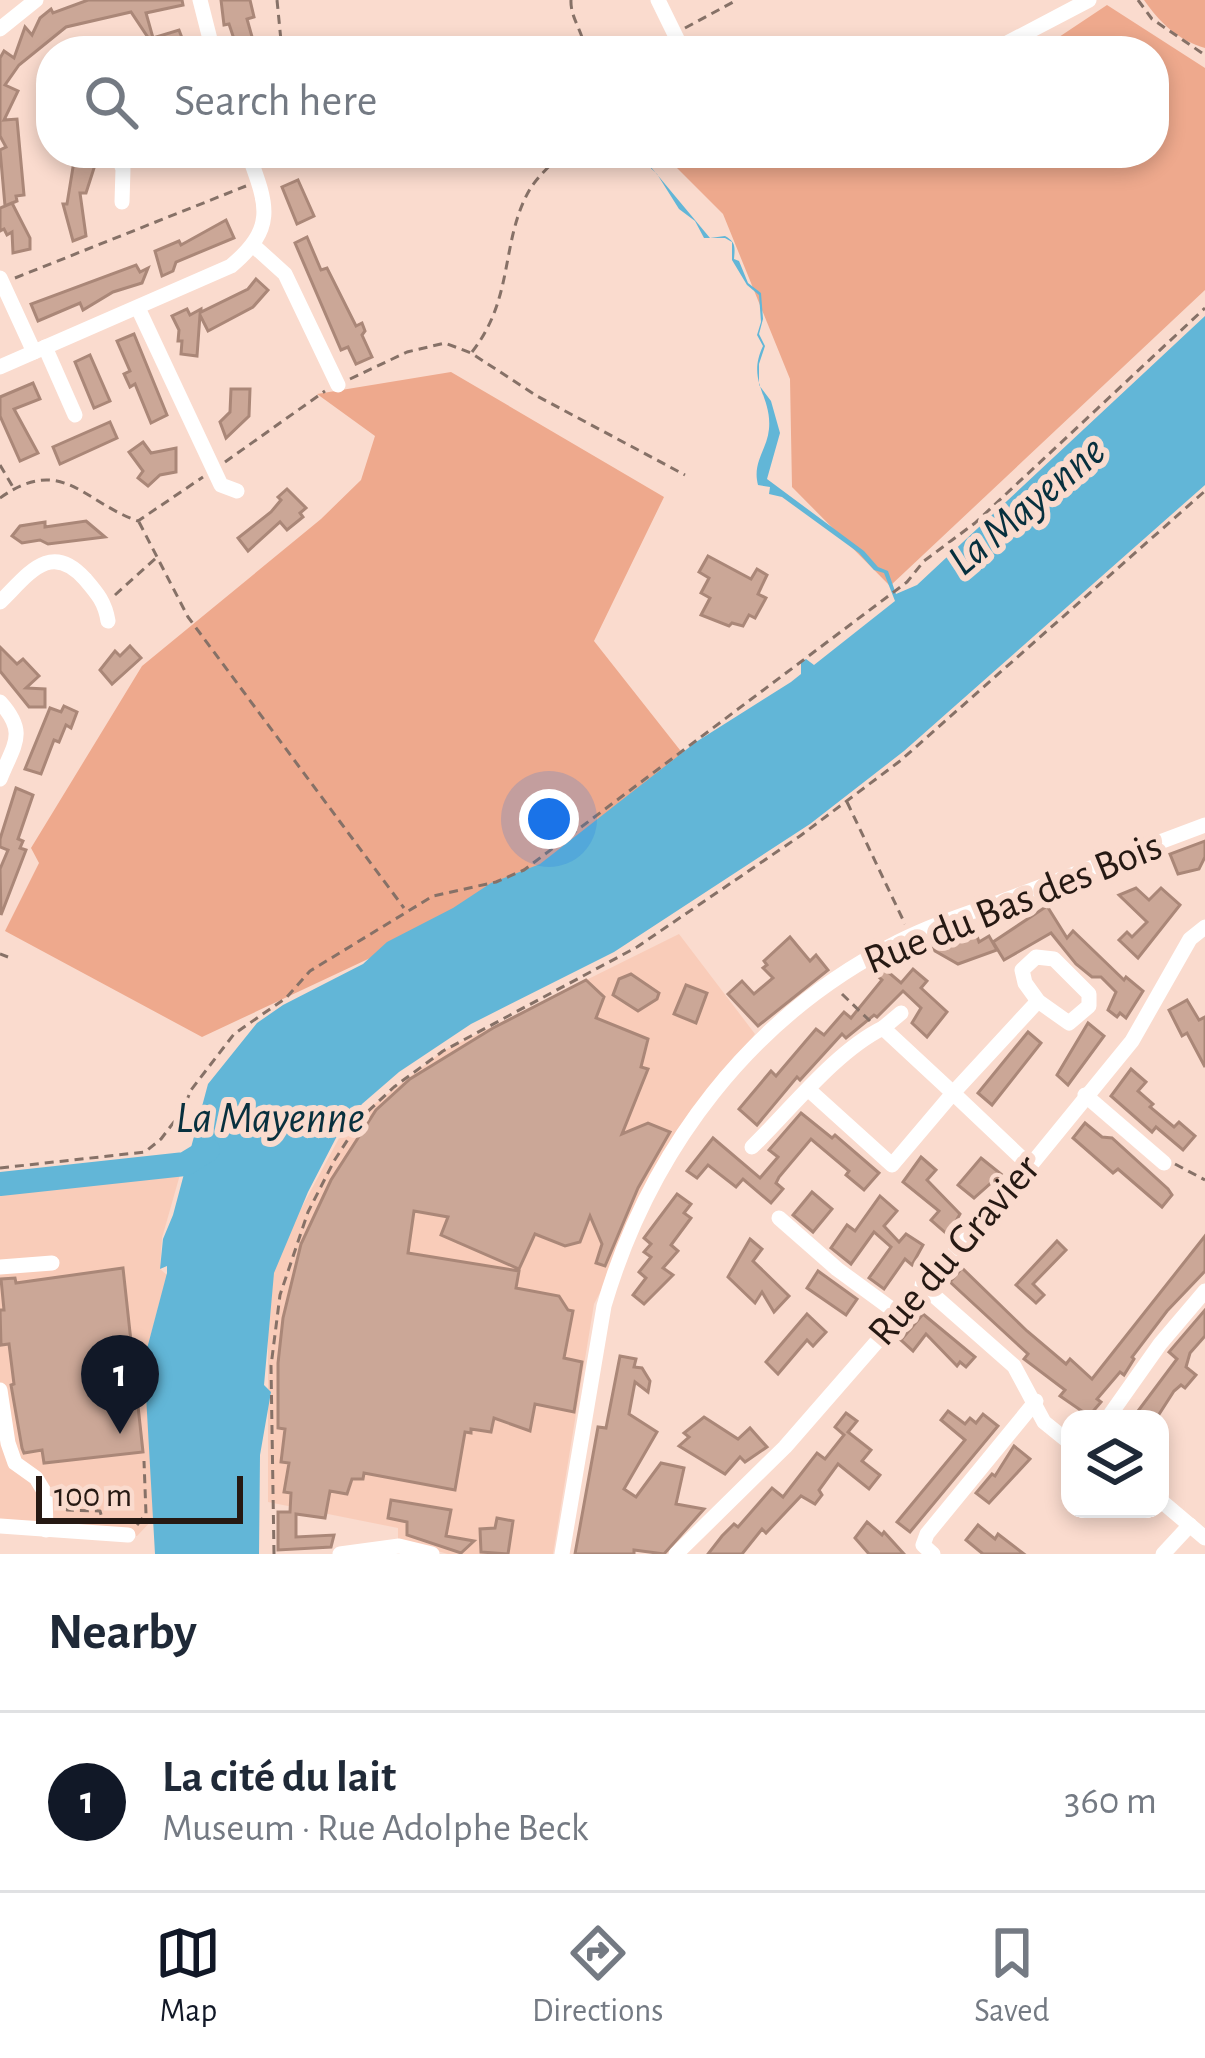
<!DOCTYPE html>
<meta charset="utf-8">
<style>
:root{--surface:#fff;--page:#f6f6f7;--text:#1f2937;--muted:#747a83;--line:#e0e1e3;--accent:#111827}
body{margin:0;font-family:"Alegreya Sans",sans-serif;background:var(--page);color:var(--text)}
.controls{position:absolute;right:36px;bottom:36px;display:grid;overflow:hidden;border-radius:24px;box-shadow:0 6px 18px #0003}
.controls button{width:108px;height:108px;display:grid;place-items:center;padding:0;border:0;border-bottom:3px solid var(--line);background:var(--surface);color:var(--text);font:60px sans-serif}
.scale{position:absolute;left:36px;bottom:30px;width:207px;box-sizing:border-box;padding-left:12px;border:6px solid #261913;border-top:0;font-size:33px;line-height:42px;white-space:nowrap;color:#261913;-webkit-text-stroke:9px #fadbce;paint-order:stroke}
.you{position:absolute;left:549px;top:819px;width:42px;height:42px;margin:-30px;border:9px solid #fff;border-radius:50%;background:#1a73e8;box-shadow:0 0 0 18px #1a73e833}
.badge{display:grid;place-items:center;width:78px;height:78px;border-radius:50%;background:var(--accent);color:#fff;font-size:39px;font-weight:700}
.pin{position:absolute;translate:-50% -99px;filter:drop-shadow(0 3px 6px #0008)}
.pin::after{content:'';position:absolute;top:63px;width:42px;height:36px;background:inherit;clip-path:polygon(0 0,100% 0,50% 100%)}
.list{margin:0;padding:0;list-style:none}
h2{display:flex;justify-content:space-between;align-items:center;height:156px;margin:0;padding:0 48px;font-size:51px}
h2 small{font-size:39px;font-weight:400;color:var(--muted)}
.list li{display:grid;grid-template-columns:78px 1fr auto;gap:36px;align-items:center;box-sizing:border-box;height:180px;padding:0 48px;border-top:3px solid var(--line)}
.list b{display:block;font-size:45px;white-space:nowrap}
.list p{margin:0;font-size:39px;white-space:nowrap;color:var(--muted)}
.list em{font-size:39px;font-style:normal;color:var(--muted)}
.icon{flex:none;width:66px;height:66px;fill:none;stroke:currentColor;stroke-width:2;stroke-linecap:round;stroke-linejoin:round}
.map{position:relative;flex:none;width:1205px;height:1554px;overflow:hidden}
.search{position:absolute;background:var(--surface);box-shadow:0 6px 18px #0003;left:36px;right:36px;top:36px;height:132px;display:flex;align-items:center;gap:30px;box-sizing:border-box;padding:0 42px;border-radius:48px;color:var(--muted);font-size:45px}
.sheet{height:336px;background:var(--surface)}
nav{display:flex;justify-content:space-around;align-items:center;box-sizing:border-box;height:168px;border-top:3px solid var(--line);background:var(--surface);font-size:33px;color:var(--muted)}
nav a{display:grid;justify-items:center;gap:6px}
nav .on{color:var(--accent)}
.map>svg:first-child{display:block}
.built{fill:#f9ccb9}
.green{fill:#eea98d}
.water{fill:#62b6d7}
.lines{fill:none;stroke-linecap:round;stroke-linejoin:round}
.river{stroke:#62b6d7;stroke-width:24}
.building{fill:#cba797;stroke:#aa8778;stroke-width:3}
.path{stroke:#867167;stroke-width:3;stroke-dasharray:9 6;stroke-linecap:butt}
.minor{stroke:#fff;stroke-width:15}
.labels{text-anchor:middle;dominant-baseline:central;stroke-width:12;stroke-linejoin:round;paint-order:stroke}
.street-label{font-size:42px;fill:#261913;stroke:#fadbce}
.water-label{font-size:45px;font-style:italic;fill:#07303e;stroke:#fadbce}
</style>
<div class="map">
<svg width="1205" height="1554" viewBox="0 0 1205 1554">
<rect width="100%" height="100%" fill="#fadbce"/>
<g class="built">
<path d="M679,934L755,1034L688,1125L594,1304L553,1554H448L398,1540V1528L268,1502V1270L345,1127L443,1051Z"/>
<path d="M183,1164L162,1238L160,1269L167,1275L144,1360L154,1518L137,1536L0,1526V1184Z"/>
</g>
<g class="green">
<path d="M1144,0H1205V48C1179,41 1159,22 1144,0Z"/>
<path d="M1107,5L1205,68V290L890,586L792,487L790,379L723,214L662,153H1154V51H1038Z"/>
<path d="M451,372L664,497L594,641L691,764L526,885L202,1037L5,931L39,863L31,848L142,666L321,519L361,480L375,436L317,394Z"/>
</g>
<path class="water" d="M635,153L640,154L710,238L725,236C736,242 735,247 734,259L739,261L748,283L761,293L763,319L759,334L765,346L759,364V385L771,401L780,433L767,479L864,551L878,567L888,571L896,594L917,585L1205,316V485L904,751L810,824L614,952L471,1024L399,1072L362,1104L337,1136L308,1192L274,1273L264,1385L271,1392L260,1455L259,1554H155L144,1360L167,1273V1266L160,1269L163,1239L173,1215L208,1084L257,1023L283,1005L363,964L387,942L453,908L491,883L540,864L696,742L791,682L801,674V662L806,659L814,665L895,601L884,573L874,570L859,553L782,497L769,494L770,487L758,485C752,462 767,450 769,429C772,395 746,382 763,346L757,335L761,322L759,295L747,285L732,260V242L725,238H704L695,221L679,209L657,174Z"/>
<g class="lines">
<path class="river" d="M0,1184L185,1164L208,1150"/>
</g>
<g class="building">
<path d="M88,0H182L183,5L146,13L153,38L179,30L187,51H157L131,12L66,27L19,65L5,85L18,91L4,120L17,119L24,195L16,196L17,201L12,203L30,238V249L13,253L12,232L7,235L4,229L0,231V208L12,203L5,206L0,150L6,147L0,136V58L4,51L14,58L25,27L32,35L40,18L51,9L53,13Z"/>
<path d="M221,0H250L254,17L247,19L256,51H238L229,24L224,25Z"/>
<path d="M74,161L95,165L86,193H80L86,236L73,241L63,204H67Z"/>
<path d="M298,180L314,216L297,224L282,187Z"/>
<path d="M226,220L234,238L176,262L173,271L162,276L155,251L179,241L181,245Z"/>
<path d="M307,237L321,270L327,268L356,326L362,323L365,331L362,335L372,357L356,364L348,347L341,350L295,243Z"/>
<path d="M136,265L140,272L148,268L142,283L113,292L83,310L80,303L38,321L31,304Z"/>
<path d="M256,279L268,290L253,307L208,331L200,315L197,356L181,354L182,341H178L179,330L172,316L187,309L190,315L201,309V312L248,289Z"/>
<path d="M134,334L167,415L151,423L135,384L130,387L124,374L130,371L117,341Z"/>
<path d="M90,355L110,401L94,408L75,362Z"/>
<path d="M33,383L40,399L14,409L38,453L20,461L0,416V397Z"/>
<path d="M231,389H250L249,416L226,438L220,422L230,412Z"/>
<path d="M110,422L117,438L60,464L53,447Z"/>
<path d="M143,442L151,453L176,448V472L160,475L148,486L138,478L143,471L129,452Z"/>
<path d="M287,489L306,508L300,513L303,517L287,530L280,522L248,551L238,538L271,512L281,500L278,497Z"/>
<path d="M86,521L105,537L48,544L40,540L22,543L12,536L20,526L45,522V527Z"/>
<path d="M708,556L751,579L757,569L767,575L758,594L766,598L755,618L749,615L743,626L732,623L729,626L701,615L710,598L701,593L709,578L699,572Z"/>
<path d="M130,646L141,658L112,684L100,670L115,651L120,656Z"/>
<path d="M0,647L17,664L23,659L39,676L26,688L45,689V707H29L0,671Z"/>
<path d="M64,706L77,712L71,728L66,725L59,742L54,740L41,774L25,769L50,708L61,712Z"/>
<path d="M16,788L33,795L18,839L23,841L20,848L26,850L1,915L0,869L8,850L0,847V839Z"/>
<path d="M1205,841V857L1199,869L1178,874L1170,854Z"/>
<path d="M1136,888L1149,900L1161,888L1180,905L1138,958L1119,940L1127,932L1132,937L1147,922L1119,895Z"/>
<path d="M1047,906L1067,938L1073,931L1124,980L1126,977L1143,991L1126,1018L1120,1013L1117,1017L1108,1010L1116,992L1101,977H1092L1076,964L1051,933L1004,960L993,942Z"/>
<path d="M974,927L979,942L989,936L997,950L958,964L935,951L932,943Z"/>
<path d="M790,937L810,961L816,955L828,970L758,1026L728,994L742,981L754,994L773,978L763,968L767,965L764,961Z"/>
<path d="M881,966L901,983L913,969L927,981L921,988L947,1012L927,1037L912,1023L921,1008L903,991L877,1017L874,1015L846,1038L842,1034L800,1080L797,1077L757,1125L739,1109L771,1071L776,1076L816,1029L824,1035L844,1012L851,1018L882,980L872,971Z"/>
<path d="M631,974L659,993L657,999L638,1011L613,995L619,979Z"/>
<path d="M586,980L604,997L596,1018L648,1039L641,1067L648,1069L622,1134L648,1123L670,1132L638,1188L605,1266L596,1263L602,1244L590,1216L580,1242L565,1246L535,1234L519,1269L441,1235L448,1217L414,1211L408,1253L519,1271L516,1288L559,1296L568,1310L573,1311L564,1358L582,1362L574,1412L535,1404L530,1431L494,1418L491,1432L471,1429V1433L465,1432L455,1490L364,1473L363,1479H352L347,1494L330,1491L325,1518L296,1514V1537L334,1535L331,1547L278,1550V1512H290L291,1493L284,1492L289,1463L281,1462L285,1429L278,1428V1363L283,1318L301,1244L331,1180L376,1110L410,1079L493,1028Z"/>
<path d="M686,985L707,993L696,1023L674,1014Z"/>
<path d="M1187,1000L1199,1020L1205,1017V1067L1187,1033L1182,1036L1169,1010Z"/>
<path d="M1088,1023L1104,1036L1068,1085L1057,1075Z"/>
<path d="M1028,1032L1041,1043L992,1105L978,1093Z"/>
<path d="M1131,1069L1146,1082L1138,1091L1153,1104L1150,1107L1174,1127L1179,1122L1195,1136L1183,1150L1156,1127L1152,1132L1111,1096Z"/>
<path d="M801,1113L832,1138L835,1135L879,1173L864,1190L846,1175L849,1171L811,1139L779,1177L776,1183L783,1189L771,1203L743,1179L736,1187L708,1165L697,1178L687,1171L713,1138L760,1178L778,1157L769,1150Z"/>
<path d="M1085,1123L1102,1137L1112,1138L1168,1189L1172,1195L1162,1207L1118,1169L1113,1173L1073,1138Z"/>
<path d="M921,1157L936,1170L927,1180L960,1214L948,1235L931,1220L939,1211L903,1182Z"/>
<path d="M981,1158L1001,1174L974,1198L958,1185Z"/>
<path d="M812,1192L832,1209L813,1232L793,1215Z"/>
<path d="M677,1194L691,1204L684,1213L691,1218L671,1245L678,1251L663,1268L673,1275L644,1304L633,1295L646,1278L639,1272L651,1257L644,1252L651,1244L644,1238Z"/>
<path d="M880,1196L897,1211L884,1226L899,1242L906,1234L923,1245L912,1265L905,1259L884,1289L869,1278L891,1247L874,1232L851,1264L831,1248L847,1225L855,1231Z"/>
<path d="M1205,1236V1271L1167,1311L1132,1357L1134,1359L1124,1375L1120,1372L1097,1399L1101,1402L1089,1416L1060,1396L1065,1390L1024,1359L1028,1354L950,1282L962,1268L1027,1331L1066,1364L1070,1359L1092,1379Z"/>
<path d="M750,1239L762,1249L753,1261L789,1296L774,1312L762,1292L755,1303L728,1277Z"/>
<path d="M1057,1241L1066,1250L1033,1284L1044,1295L1036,1303L1016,1285Z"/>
<path d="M123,1268L143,1452L44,1463L42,1450L24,1453L22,1448L11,1385L14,1384L9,1344L1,1345L0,1310H4L1,1279L15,1278L16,1283Z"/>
<path d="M818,1271L857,1299L846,1315L807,1288Z"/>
<path d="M1205,1310V1336L1190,1353L1186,1367L1196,1375L1185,1388L1181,1385L1174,1391L1156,1419H1132L1177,1359L1169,1352Z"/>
<path d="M807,1314L826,1332L813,1346L807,1340L778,1374L766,1362Z"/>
<path d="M923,1314L975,1357L966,1367L960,1362L957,1366L926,1334L913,1351L901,1340Z"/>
<path d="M620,1356L636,1359L634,1367L642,1368L650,1381L648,1392L635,1382L629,1414L657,1432L624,1489L636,1497L661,1463L684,1468L676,1504L704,1509L664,1554L634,1550V1554H575L598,1427L606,1428Z"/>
<path d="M948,1411L965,1424L970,1418L976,1423L983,1414L998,1426L910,1532L897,1522L965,1440L941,1420Z"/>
<path d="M846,1413L857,1421L848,1432L871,1450L862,1461L880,1475L869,1489L838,1464L819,1490L822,1495L815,1504L801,1496L766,1533L762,1529L742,1554H708L722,1536L734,1524L738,1527L772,1488L783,1497L817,1453L825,1459L844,1435L835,1427Z"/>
<path d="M704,1417L738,1439L750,1428L767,1447L745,1462L740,1457L725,1474L679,1446L689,1437L684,1433Z"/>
<path d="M1014,1446L1030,1459L989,1503L976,1493L992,1474L995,1476Z"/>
<path d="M391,1500L451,1510L446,1536L474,1541L461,1553L407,1535V1522L388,1518Z"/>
<path d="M497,1518L513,1521L508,1554L481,1552L480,1529L495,1528Z"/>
<path d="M867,1522L882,1535L884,1532L904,1554H869L855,1538Z"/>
<path d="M978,1525L995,1539L998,1534L1024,1554H983L966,1540Z"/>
</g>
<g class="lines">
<g class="path">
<path d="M277,0L282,51"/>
<path d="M571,0C570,19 585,33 584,51"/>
<path d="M1138,0L1152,19L1205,55"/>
<path d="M685,28L737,0"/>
<path d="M648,51L661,42"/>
<path d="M15,278L246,186"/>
<path d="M472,352C515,297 500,241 530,189C538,176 552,164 562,153"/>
<path d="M350,379L407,352L445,343L471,353L537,396L685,475"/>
<path d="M225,462L325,391"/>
<path d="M0,465L13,487"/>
<path d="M0,498C62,454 83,502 138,521L203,477"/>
<path d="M139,522L188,617L404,908"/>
<path d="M115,595L157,557"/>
<path d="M847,802L905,924"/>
<path d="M0,954L8,957"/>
<path d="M842,994L870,1021"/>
<path d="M1175,1164L1205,1180"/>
<path d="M0,1168L145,1152L161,1139L183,1110L191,1090L234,1034L286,998L310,971L433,896L496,882L524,870L907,582L924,561L975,523L1205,308"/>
<path d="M61,1494L67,1510L100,1511L102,1518"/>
<path d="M137,1525L146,1514L144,1461"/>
<path d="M274,1554L271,1366L280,1295L308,1212L334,1161L363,1116L394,1087L443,1051L637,947L800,836L900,761L1205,491"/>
</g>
<g class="minor">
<path d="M200,0L213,51"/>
<path d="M658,0L683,51"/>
<path d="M0,29L36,0"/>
<path d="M992,51L1089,0"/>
<path d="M117,153L123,169L122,202"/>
<path d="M254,246L285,274L338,385"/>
<path d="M0,278L34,352"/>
<path d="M138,308L221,485L237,491"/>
<path d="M45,347L75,415"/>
<path d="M0,367L231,266C277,227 267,205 248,153"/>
<path d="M0,602C28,575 50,540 85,579C97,593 105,602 108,621"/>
<path d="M0,702C28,733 14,744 0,779"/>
<path d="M883,1028L901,1013"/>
<path d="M809,1090L892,1165L953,1093L1030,1166"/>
<path d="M1085,1095L1164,1163"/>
<path d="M752,1147C790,1110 836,1051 883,1028L953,1093L1038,1001L1069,1023L1089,1006V994L1054,959L1036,957L1022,970L1025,983L1038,1001"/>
<path d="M779,1218L837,1269L897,1313"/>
<path d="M0,1267L52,1263"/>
<path d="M922,1285L1014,1366L1044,1422L1070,1443"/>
<path d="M0,1390L8,1443L15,1463L36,1478L45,1493L46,1530"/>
<path d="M1107,1419L1160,1344L1205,1291"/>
<path d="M1160,1500L1205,1538"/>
<path d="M0,1526L128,1535"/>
<path d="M340,1554L399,1546L432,1554"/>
<path d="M562,1554L604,1306C650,1149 751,1016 898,942C931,925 966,914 1000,902C1068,876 1137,851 1205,825"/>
<path d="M676,1554L785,1447L1030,1166L1132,1041L1190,939L1205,927"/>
<path d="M933,1554L923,1545L927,1534L1036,1401"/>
<path d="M1163,1554L1190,1525"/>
</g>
</g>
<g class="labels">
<g class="street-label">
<text transform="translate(1013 903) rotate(-22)">Rue du Bas des Bois</text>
<text transform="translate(954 1250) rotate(-49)">Rue du Gravier</text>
</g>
<g class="water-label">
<text transform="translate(1027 506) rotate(-40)">La Mayenne</text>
<text x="270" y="1118">La Mayenne</text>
</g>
</g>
</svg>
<div class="controls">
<button><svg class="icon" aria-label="layers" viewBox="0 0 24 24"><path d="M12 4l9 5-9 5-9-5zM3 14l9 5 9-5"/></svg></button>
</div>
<div class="scale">100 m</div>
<div class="you"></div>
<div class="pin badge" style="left:120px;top:1434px">1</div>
<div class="search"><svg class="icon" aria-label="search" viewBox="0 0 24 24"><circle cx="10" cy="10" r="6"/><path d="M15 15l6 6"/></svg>Search here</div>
</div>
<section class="sheet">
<h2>Nearby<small></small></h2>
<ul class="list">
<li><span class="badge">1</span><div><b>La cité du lait</b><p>Museum · Rue Adolphe Beck</p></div><em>360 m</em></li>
</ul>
</section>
<nav>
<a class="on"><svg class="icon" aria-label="map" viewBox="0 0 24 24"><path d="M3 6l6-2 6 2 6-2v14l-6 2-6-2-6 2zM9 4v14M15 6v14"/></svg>Map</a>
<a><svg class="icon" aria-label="directions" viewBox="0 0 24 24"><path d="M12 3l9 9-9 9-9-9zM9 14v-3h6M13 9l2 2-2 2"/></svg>Directions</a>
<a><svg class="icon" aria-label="saved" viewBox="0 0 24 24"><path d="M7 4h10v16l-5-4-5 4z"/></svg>Saved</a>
</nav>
